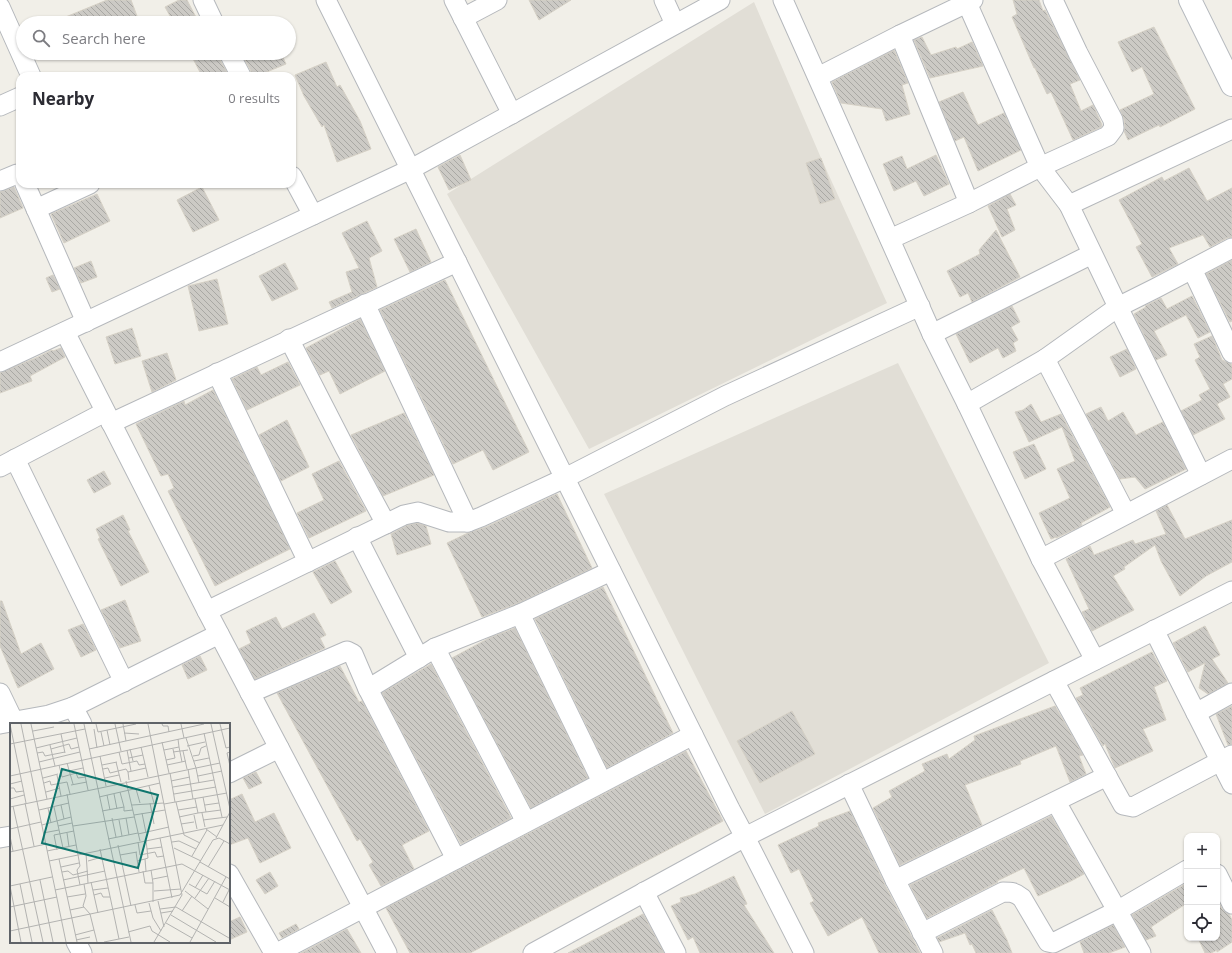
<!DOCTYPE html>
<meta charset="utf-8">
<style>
:root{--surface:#fff;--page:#f7f7f7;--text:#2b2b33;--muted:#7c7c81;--line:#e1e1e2}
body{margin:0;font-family:"Open Sans",sans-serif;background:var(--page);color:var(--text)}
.controls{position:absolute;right:12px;bottom:12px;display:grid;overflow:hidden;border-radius:8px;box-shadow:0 1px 3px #0004}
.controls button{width:36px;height:36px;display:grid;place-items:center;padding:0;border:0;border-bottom:1px solid var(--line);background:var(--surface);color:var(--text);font:20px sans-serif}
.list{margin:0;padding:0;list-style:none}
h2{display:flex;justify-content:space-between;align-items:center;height:52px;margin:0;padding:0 16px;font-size:17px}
h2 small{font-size:13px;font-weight:400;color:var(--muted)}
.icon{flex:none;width:22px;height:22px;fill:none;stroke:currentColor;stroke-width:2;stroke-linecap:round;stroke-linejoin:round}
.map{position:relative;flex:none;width:1232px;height:953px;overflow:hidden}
.search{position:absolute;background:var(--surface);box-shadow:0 1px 3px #0004;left:16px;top:16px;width:280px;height:44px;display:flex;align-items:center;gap:10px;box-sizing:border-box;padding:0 14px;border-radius:22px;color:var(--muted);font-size:15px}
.panel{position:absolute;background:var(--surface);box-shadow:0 1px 3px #0004;left:16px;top:72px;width:280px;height:116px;border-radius:12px}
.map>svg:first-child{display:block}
.education{fill:#e1ded6}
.building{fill:url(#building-back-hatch);stroke:#d6d1c6}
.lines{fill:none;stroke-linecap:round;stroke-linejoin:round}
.street-casing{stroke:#b5b8bc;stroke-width:21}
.secondary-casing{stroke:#b6babf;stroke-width:24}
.street{stroke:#fff;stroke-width:19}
.secondary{stroke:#fff;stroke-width:22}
.inset-road{fill:none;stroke:#b3b3b1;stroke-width:1}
.view{fill:#0f766e;fill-opacity:0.15;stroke:#0f766e;stroke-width:2}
.inset-edge{fill:none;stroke:#5f6368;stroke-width:2}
</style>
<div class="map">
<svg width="1232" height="953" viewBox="0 0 1232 953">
<defs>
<pattern id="building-back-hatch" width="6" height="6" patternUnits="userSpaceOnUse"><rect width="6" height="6" fill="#cccac5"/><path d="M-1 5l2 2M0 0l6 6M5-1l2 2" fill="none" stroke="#a9a8a4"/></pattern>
</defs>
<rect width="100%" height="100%" fill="#f1efe8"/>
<g class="education">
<path d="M754,2L821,158L887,303L589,449L447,194Z"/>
<path d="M898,363L1049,663L765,814L604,494Z"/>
</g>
<g class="building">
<path d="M107,0H131L137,16L117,23H51Z"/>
<path d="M179,0H187L199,23H174L165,7Z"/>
<path d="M529,0H571L539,20Z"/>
<path d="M1013,0H1039L1043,11L1045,10L1080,80L1070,84L1081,111L1093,105L1102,125L1101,127L1073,140L1051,92L1047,94L1035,68H1034L1012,17L1017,14Z"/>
<path d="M1154,27L1195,109L1160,127L1159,125L1128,140L1124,131L1125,127L1124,119L1120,110L1154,94L1142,67L1132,72L1118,42Z"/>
<path d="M922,37L931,55L956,47L957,49L972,42L983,66L930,78L914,40Z"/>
<path d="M894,50L908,83L902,85L910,114L886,121L882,109L841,103L832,82Z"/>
<path d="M190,53H218L219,58L229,76H202Z"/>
<path d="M241,53H281L286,64L257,76H252L251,71Z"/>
<path d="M326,62L337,87L340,85L360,121L371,149L337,162L324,125L322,127L304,96L295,75Z"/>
<path d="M963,92L978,125L1004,113L1021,150L978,171L964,137L955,141L939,102Z"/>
<path d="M460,155L471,180L449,190L438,167Z"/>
<path d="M936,155L949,184L924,196L916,181L894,191L883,164L902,156L907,169Z"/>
<path d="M821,158L835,199L820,204L806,163Z"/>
<path d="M1189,168L1207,201L1232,188V237L1227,238L1210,247L1203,235L1169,248L1178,264L1152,277L1136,247L1142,244L1119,200L1162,177L1164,181Z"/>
<path d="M14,187L23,208L0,218V192Z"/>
<path d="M202,187L219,220L193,232L177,200Z"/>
<path d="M97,194L110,221L64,243L51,214Z"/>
<path d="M1010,194L1016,205L1007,209L1015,230L1002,237L988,206Z"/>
<path d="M367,221L382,251L369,258L377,287L332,308L329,302L352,292L346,272L359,268L342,233Z"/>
<path d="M416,229L431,262L410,272L394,239Z"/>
<path d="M996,230L1020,277L972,302L968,293L960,297L947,271L980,254L979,250Z"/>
<path d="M1232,260V321L1230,322L1206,274Z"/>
<path d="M91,261L97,277L81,283L74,268Z"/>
<path d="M285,263L298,289L272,301L259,276Z"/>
<path d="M53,275L60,289L52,292L46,278Z"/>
<path d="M217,279L228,324L199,331L188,286Z"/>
<path d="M445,280L529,452L493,470L483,450L453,464L380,310Z"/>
<path d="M1192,296L1210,332L1198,338L1186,315L1154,331L1167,355L1156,360L1134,314L1146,307L1145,306L1161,298L1167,309Z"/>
<path d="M1012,306L1020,322L1011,327L1018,340L1013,343L1016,351L1003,358L998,348L970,363L956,334Z"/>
<path d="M360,319L385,371L340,394L329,371L320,375L306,348Z"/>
<path d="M132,328L141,356L115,364L106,337Z"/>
<path d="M1212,336L1222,360L1231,364L1232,366V379L1223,384L1230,397L1217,404L1225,419L1193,435L1181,411L1202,400L1199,395L1210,389L1195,360L1200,357L1194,344Z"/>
<path d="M61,348L65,357L30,376L32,381L0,393V373L38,357L52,350L53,351Z"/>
<path d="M1127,349L1136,369L1120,377L1110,357Z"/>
<path d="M167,353L176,380L152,392L142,361Z"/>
<path d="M288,362L300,385L247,410L232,379L257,367L261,375Z"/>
<path d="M213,390L290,549L215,586L168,491L174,488L168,474L161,476L136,424L184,401L185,405Z"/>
<path d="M1031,404L1041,422L1061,414L1110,507L1081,523L1082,524L1081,526L1056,538V537L1051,539L1039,513L1070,498L1057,469L1075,461L1062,427L1029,442L1015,412L1023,410Z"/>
<path d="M1101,407L1108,421L1123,412L1136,435L1163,422L1186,469L1145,489L1135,477L1120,479L1086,414Z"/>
<path d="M404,413L434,475L383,496L351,435Z"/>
<path d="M287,420L309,467L281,481L259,435Z"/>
<path d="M1034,444L1046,469L1025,479L1013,452Z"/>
<path d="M339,461L366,511L309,538L297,513L324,500L312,474Z"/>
<path d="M104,471L111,484L94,493L87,480Z"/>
<path d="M557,494L592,568L516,604L482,617L447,543L468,533L486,527Z"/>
<path d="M1167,505L1185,539L1232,520V562L1206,576L1180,596L1161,561L1155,545L1124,567L1125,569L1113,576L1134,610L1092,631L1082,612L1089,609L1066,559L1090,546L1094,555L1133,540L1135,544L1166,534L1156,511Z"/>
<path d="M123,515L130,530L128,531L149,572L121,586L98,539L100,538L96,529Z"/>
<path d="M417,523L426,526L431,544L397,555L391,534L408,525Z"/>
<path d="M335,561L352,592L331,604L313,572Z"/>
<path d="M603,587L673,733L607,768L535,619Z"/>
<path d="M125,600L141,641L120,648L101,610Z"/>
<path d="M0,601H2L21,654L41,643L54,669L18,688L0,646Z"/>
<path d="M314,613L326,635L320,638L325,648L255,679L239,649L251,643L246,631L276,617L282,629Z"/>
<path d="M83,624L96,650L81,657L68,630Z"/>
<path d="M1205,626L1220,655L1212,659L1228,683L1208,694L1199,688L1205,663L1188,672L1173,643Z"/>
<path d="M515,628L588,778L531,808L452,658L491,637Z"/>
<path d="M1152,652L1167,681L1154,687L1166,720L1143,729L1153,751L1115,768L1105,744L1103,746L1076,698L1083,695L1080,688Z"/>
<path d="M200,656L207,670L188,679L182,665Z"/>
<path d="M431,664L511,818L461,844L382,693Z"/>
<path d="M340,666L359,702L362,701L429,831L402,845L414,869L381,886L369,865L373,862L360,839L357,841L277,693Z"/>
<path d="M1055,706L1083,755L1079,756L1086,774L1070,782L1056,746L1020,761L1021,764L965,785L982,825L900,865L873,808L892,797L889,791L925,771L922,764L947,754L949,759L975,740L974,736Z"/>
<path d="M1232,706V744L1228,745L1216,714Z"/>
<path d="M792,711L815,754L760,783L737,741Z"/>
<path d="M686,751L723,821L470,953H410L386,908Z"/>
<path d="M256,772L262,783L249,789L243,778Z"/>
<path d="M242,794L255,822L274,813L291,848L260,863L248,838L229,845V800Z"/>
<path d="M850,811L885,885L920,953H879L862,917L828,936L810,903L814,901L799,869L791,873L778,845L819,826L818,823Z"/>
<path d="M1051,816L1084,874L1071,881L1038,896L1024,868L997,881L998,882L927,918L910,885Z"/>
<path d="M270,872L278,886L265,894L256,880Z"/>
<path d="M734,876L747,904L744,905L774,953H700L693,937L688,940L671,906L681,902L680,898L695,894Z"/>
<path d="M1187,883V903L1151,927L1156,936L1146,940L1132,915Z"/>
<path d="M1217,899L1222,909L1229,914L1232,920V942L1217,952V950L1211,953H1205L1198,938H1217Z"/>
<path d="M992,910L1007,940L1012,953H976L972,944L970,945L965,933L939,942L937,938Z"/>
<path d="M643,914L664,953H568Z"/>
<path d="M240,917L247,932L229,940V922Z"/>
<path d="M296,924L299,929L282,938L279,933Z"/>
<path d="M1113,925L1125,947L1109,953H1084L1080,942Z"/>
<path d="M347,929L361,953H301Z"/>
</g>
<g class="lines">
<defs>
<g id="street">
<path d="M203,0L214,23"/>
<path d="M326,0L730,809L745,837L804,953"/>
<path d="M454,0L512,114"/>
<path d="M664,0L675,24"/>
<path d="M783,0L932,334L967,404L1041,559L1095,660"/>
<path d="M967,3L1040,167L1069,205L1118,307L1201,475"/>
<path d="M0,7L31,76"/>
<path d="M463,18L497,0"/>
<path d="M900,35L969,203"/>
<path d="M229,53L241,76"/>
<path d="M818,77L900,35L973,0"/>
<path d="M0,106L20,97"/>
<path d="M292,176L313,215"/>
<path d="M0,181L17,174L20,176"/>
<path d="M25,184L86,322"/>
<path d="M1069,205L1232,129"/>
<path d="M36,209L90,184"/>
<path d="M890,239L969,203L1040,167L1108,136L1114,128L1113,120L1078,53L1053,0"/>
<path d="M1192,269L1232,353"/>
<path d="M365,304L468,522"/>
<path d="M65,332L207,611L387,953"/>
<path d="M932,334L1092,254"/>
<path d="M289,339L345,448L386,524"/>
<path d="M1045,359L1126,514"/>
<path d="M0,362L411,169L720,0"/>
<path d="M217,373L308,562"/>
<path d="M967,404L1045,359L1118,307L1156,288L1232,248"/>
<path d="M111,423L457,262"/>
<path d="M15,459L124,682"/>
<path d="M0,467L105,412"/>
<path d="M357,537L419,658"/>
<path d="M1041,559L1232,459"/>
<path d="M207,611L404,515L418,512L449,522H468L481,517L565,478L725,396L920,306"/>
<path d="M520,614L602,782"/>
<path d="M1154,630L1232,784"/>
<path d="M435,648L526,822"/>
<path d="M1054,681L1123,805L1133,807L1232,755"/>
<path d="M368,689L456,859"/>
<path d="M0,693L15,724"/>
<path d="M250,693L347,651L353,654L368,689L435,648L520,614L611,571"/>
<path d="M73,707L82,724"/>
<path d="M1196,713L1232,693"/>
<path d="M0,724L49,715L73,707L219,634"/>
<path d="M229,773L279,748"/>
<path d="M849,784L895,880L933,953"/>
<path d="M1056,802L1141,953"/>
<path d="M0,838L11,836"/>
<path d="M229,874L274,953"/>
<path d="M1217,874L1232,904"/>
<path d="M895,880L1107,776"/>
<path d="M644,892L676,953"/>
<path d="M922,933L1003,892C1011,892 1015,892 1022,898L1048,942L1053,943L1117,911L1187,870"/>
<path d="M76,942L82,953"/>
<path d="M277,953L693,735"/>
<path d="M533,953L745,837L1232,591"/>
</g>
<path id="secondary" d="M1190,0L1232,85"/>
</defs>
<use href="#street" class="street-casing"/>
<use href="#secondary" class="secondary-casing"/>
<use href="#street" class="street"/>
<use href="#secondary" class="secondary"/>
</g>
<g transform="translate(10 723)">
<rect width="220" height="220" fill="#f1efe8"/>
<path class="inset-road" d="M0,1L16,80M11,1L56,219M21,1L37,76M64,1L78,67M74,1L121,219M86,1L88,9L126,1M105,1L111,28M113,1L116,18M138,1L172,172L144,219M152,1L153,3H158L159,9M171,1L174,15M201,1L220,86M210,1L216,25L220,24M84,6L87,25M97,7L100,22M23,8L44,4M91,9L94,23M114,10L129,11M194,10L212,94M51,11L55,30M176,15L186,45M152,19L159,50M0,21L75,6M40,22L45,43M177,23L195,19M131,24L138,54M169,24L172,39M26,25L67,15M41,26L59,21L61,26L69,24M79,26L194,1M120,26L123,38M117,27L121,48M154,27L169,24L168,16M173,28L177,46M109,29L112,41L127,38L129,42L135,41M163,29L178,27M220,29L217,30L220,43M27,30L33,29L35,33L55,29M90,33L96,63M183,33L189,32L191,25L196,23M119,35L133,32M156,37L165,35L163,26M184,38L199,35M29,39L70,29M106,39L111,59M57,40L63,61M49,42L52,54L66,50L68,55L76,54M92,42L107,39M157,42L176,38M186,45L189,60M93,46L98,45L100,50L116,46L118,49M178,46L183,76M59,48L73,45M160,50L165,79M47,52L51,73M0,53L220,5M188,53L212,48M33,55L48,51M95,55L109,52M119,57L118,49L136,45M116,58L130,118M161,58L180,54M34,60L40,58L41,62L57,59L60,71M0,61L12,58M61,62L77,59M139,63L144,80M163,64L204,57M0,65H4L6,69L14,68M126,66L130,80M36,69L50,65M110,69L114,84M57,71L70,143L67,147L70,162M104,71L107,86M164,71L206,64M97,72L100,87M89,74L150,60M193,74L196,89M0,76L14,72M185,76L188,90L211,87M166,79L174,112L190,120M15,80L24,123M140,80L144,101M154,81L217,70M51,82L54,96M122,82L154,80M195,82L209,80M3,83L33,219M0,84L210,40M44,84L53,125M38,85L41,100M29,87L59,80M168,87L187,84M92,88L114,84V88L123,87M132,90L136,110M192,90L195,104M124,92L155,87M184,92L187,106M169,94L188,90M102,95L106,114M116,95L119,112M109,97L112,113M193,97L217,94M171,101L184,99M32,102L61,94M48,103L62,100M63,103L124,94M0,106L31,99M196,106L207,114M33,110L49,107M57,110L59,124M128,111L159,104M0,113L3,128M150,115L162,175M206,115L220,89M98,116L128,110M128,119L130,132L145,129L147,134L154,133M162,119L169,118L186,126M108,122L121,183M164,125L191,138M90,126L109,216M137,126L152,124M47,127L44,112L64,108M37,128L66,122M0,129L36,121M126,129L129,149M76,130L78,160M110,132L127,129M182,133L197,107M49,136L67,219M135,136L138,135L136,117M39,138L213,102M78,138L92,134M127,138L135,136L136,148M190,139L220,156M51,144L69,140M198,144L214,118M141,147L143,160M133,148L135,160H143V179M52,149L58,148L63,152L78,148M143,156L158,153M30,157L43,219M53,157L95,148M81,159L88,190M10,161L22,219M74,161L76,173L73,183L80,191L87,219M179,161L197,171L205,158M0,163L11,219M0,163L42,154M185,165L193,152M45,167L172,141L220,167M83,167L98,165M144,168L171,166M175,168L198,186M84,172L91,170L93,174H100M57,174L75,171M185,175L199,155M205,175L220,184M148,178L154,204M213,179L219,167M139,180L143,195L151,208M125,182L127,190L141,188M0,184L47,174M150,186L166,184L219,215M60,187L74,184M172,188L182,173M151,190L163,188M161,192L206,219M156,200L182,215M0,208L170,172L203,117L209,115L220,121M118,209L140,203L142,208L160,219M65,212L84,207M66,217L80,214M94,219L119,214M180,219L216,154"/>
<path class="view" d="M52,46L148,72L128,145L32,120Z"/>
<rect width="220" height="220" class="inset-edge"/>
</g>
</svg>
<div class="controls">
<button>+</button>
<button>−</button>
<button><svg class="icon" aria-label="locate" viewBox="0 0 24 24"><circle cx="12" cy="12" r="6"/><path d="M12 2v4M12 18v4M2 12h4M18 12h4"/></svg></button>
</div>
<div class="search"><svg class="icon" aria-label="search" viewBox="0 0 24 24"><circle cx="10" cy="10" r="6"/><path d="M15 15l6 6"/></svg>Search here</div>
<section class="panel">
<h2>Nearby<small>0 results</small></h2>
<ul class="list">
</ul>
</section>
</div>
